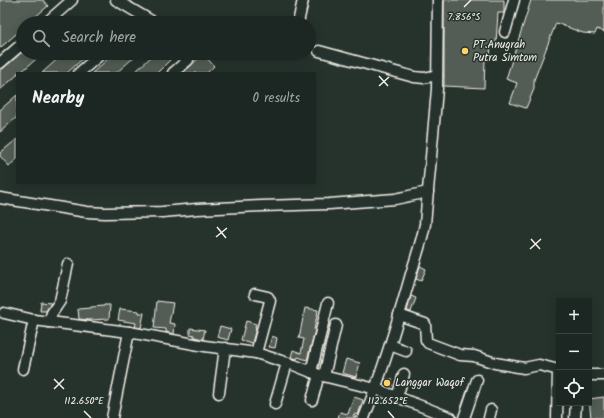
<!DOCTYPE html>
<meta charset="utf-8">
<style>
:root{--surface:#1c2622;--page:#29322f;--text:#f1f3f6;--muted:#a0a5a5;--line:#3a4340}
body{margin:0;font-family:Kalam,sans-serif;background:var(--page);color:var(--text)}
.controls{position:absolute;right:12px;bottom:12px;display:grid;overflow:hidden;border-radius:0px;box-shadow:0 2px 10px #0003}
.controls button{width:36px;height:36px;display:grid;place-items:center;padding:0;border:0;border-bottom:1px solid var(--line);background:var(--surface);color:var(--text);font:20px sans-serif}
.list{margin:0;padding:0;list-style:none}
h2{display:flex;justify-content:space-between;align-items:center;height:52px;margin:0;padding:0 16px;font-size:17px}
h2 small{font-size:13px;font-weight:400;color:var(--muted)}
.icon{flex:none;width:22px;height:22px;fill:none;stroke:currentColor;stroke-width:2;stroke-linecap:round;stroke-linejoin:round}
.map{position:relative;flex:none;width:604px;height:418px;overflow:hidden}
.search{position:absolute;background:var(--surface);box-shadow:0 2px 10px #0003;left:16px;top:16px;width:300px;height:44px;display:flex;align-items:center;gap:10px;box-sizing:border-box;padding:0 14px;border-radius:22px;color:var(--muted);font-size:15px}
.panel{position:absolute;background:var(--surface);box-shadow:0 2px 10px #0003;left:16px;top:72px;width:300px;height:112px;border-radius:0px}
.map>svg:first-child{display:block}
.building{fill:#525c55;stroke:#f4f1e8}
.lines{fill:none;stroke-linecap:round;stroke-linejoin:round}
.minor-casing{stroke:#f4f1e8;stroke-width:13}
.minor{stroke:#26332d;stroke-width:10}
.ticks{fill:none;stroke:#f4f1e8;stroke-width:1.5}
.poi-dot{fill:#ffd166;stroke:#26332d;stroke-width:1.5}
.labels{text-anchor:middle;dominant-baseline:central;stroke-width:3;stroke-linejoin:round;paint-order:stroke}
.poi-label{font-size:11px;fill:#f4f1e8;stroke:#26332d;text-anchor:start}
.ticks-label{font-size:10px;text-anchor:middle;fill:#f4f1e8;stroke:#26332d;stroke-width:3;stroke-linejoin:round;paint-order:stroke}
</style>
<div class="map">
<svg width="604" height="418" viewBox="0 0 604 418">
<rect width="100%" height="100%" fill="#26332d"/>
<filter id="ink" filterUnits="userSpaceOnUse"><feTurbulence type="fractalNoise" baseFrequency=".025" numOctaves="2"/><feDisplacementMap in="SourceGraphic" scale="8" xChannelSelector="R" yChannelSelector="G"/><feConvolveMatrix kernelMatrix="1 2 1 2 8 2 1 2 1" color-interpolation-filters="sRGB"/></filter>
<g filter="url(#ink)">
<g class="building">
<path d="M0,0H43L48,6L28,23H23V28L0,48Z"/>
<path d="M444,0H504V13H498L496,43H491L490,60L485,59L484,88L444,86Z"/>
<path d="M531,0H604V32L597,29L595,34L583,33L556,23L534,80V89L526,108L510,103L517,83L506,79Z"/>
<path d="M21,53H43L20,73H17V75L0,90V71Z"/>
<path d="M64,53H89L67,73H42Z"/>
<path d="M115,53H139L116,73H92Z"/>
<path d="M155,53H165L171,59L157,73H134Z"/>
<path d="M203,54L214,66L207,73H183Z"/>
<path d="M17,95V117L0,132V110Z"/>
<path d="M17,139V159L9,166L0,156V153Z"/>
<path d="M420,266L426,269L421,281L416,279Z"/>
<path d="M411,296L416,298L411,312L407,311Z"/>
<path d="M157,301L173,303L169,323L175,324L174,334L166,332V329L154,328Z"/>
<path d="M41,302L51,303L46,311H40Z"/>
<path d="M104,305H110L109,319L89,320L79,319L78,309L91,308V307L104,306Z"/>
<path d="M305,308L318,310L314,330H315L307,360L298,357L297,359L291,357L293,350L301,353L304,339L299,338Z"/>
<path d="M120,309L139,311V313H144L141,328L135,327L136,323L118,320Z"/>
<path d="M246,321L256,324L255,328H256L252,343L241,340Z"/>
<path d="M220,326L231,329L228,340L217,337Z"/>
<path d="M190,328L205,330L203,339L194,337V335L190,334Z"/>
<path d="M272,336L277,338L275,348L269,347Z"/>
<path d="M346,359L360,363L356,377L342,373Z"/>
<path d="M392,379V386H387L383,385L385,380Z"/>
<path d="M354,397L363,400L358,415L354,414L353,416L357,417L356,418H338L340,412L348,414Z"/>
<path d="M604,397V418H591L589,399Z"/>
</g>
<g class="lines">
<defs>
<g id="minor">
<path d="M116,0L155,23"/>
<path d="M46,23L72,0"/>
<path d="M298,23L303,0"/>
<path d="M505,32L514,0"/>
<path d="M319,51L414,77L424,78L437,75"/>
<path d="M0,63L23,43"/>
<path d="M79,73L102,53"/>
<path d="M173,73L188,60L190,53"/>
<path d="M0,198L87,212L105,213L162,212L197,209L262,206L329,204L395,199L428,192"/>
<path d="M255,294L268,297L270,301L256,353"/>
<path d="M4,313L34,320L129,332L205,346L256,353L294,365L319,375L376,389L426,408L451,418"/>
<path d="M399,315L425,324L426,340L428,343L460,355L474,356L495,363L524,368L539,365L559,370"/>
<path d="M49,322L52,313L60,301L68,264"/>
<path d="M390,345L406,351"/>
<path d="M23,369L34,320"/>
<path d="M311,372L328,303"/>
<path d="M589,375H604"/>
<path d="M324,376L336,325"/>
<path d="M219,393L225,348"/>
<path d="M397,397L404,374"/>
<path d="M312,400L319,375"/>
<path d="M275,404L287,363"/>
<path d="M112,418L129,332"/>
<path d="M364,418C383,371 397,323 411,274C416,257 422,241 425,224L435,112L437,89L438,0"/>
<path d="M464,418L477,380"/>
<path d="M489,418L491,410"/>
<path d="M557,418L558,370"/>
<path d="M575,418L576,403"/>
</g>
</defs>
<use href="#minor" class="minor-casing"/>
<use href="#minor" class="minor"/>
</g>
</g>
<path class="ticks" d="M464,7L471,0M379,76L388,86M379,86L389,77M217,227L226,238M216,237L227,228M531,239L540,249M530,249L541,239M54,379L64,389M54,389L64,379M84,411L91,418M388,411L394,418"/>
<g class="poi-dot">
<circle cx="465" cy="51" r="4"/>
<circle cx="387" cy="383" r="4"/>
</g>
<g class="labels">
<g class="poi-label">
<text x="473" y="45">PT.Anugrah<tspan x="473" dy="13">Putra Simtom</tspan></text>
<text x="395" y="383">Langgar Waqof</text>
</g>
</g>
<g class="ticks-label">
<text x="464" y="20">7.856°S</text>
<text x="84" y="404">112.650°E</text>
<text x="388" y="404">112.652°E</text>
</g>
</svg>
<div class="controls">
<button>+</button>
<button>−</button>
<button><svg class="icon" aria-label="locate" viewBox="0 0 24 24"><circle cx="12" cy="12" r="6"/><path d="M12 2v4M12 18v4M2 12h4M18 12h4"/></svg></button>
</div>
<div class="search"><svg class="icon" aria-label="search" viewBox="0 0 24 24"><circle cx="10" cy="10" r="6"/><path d="M15 15l6 6"/></svg>Search here</div>
<section class="panel">
<h2>Nearby<small>0 results</small></h2>
<ul class="list">
</ul>
</section>
</div>
